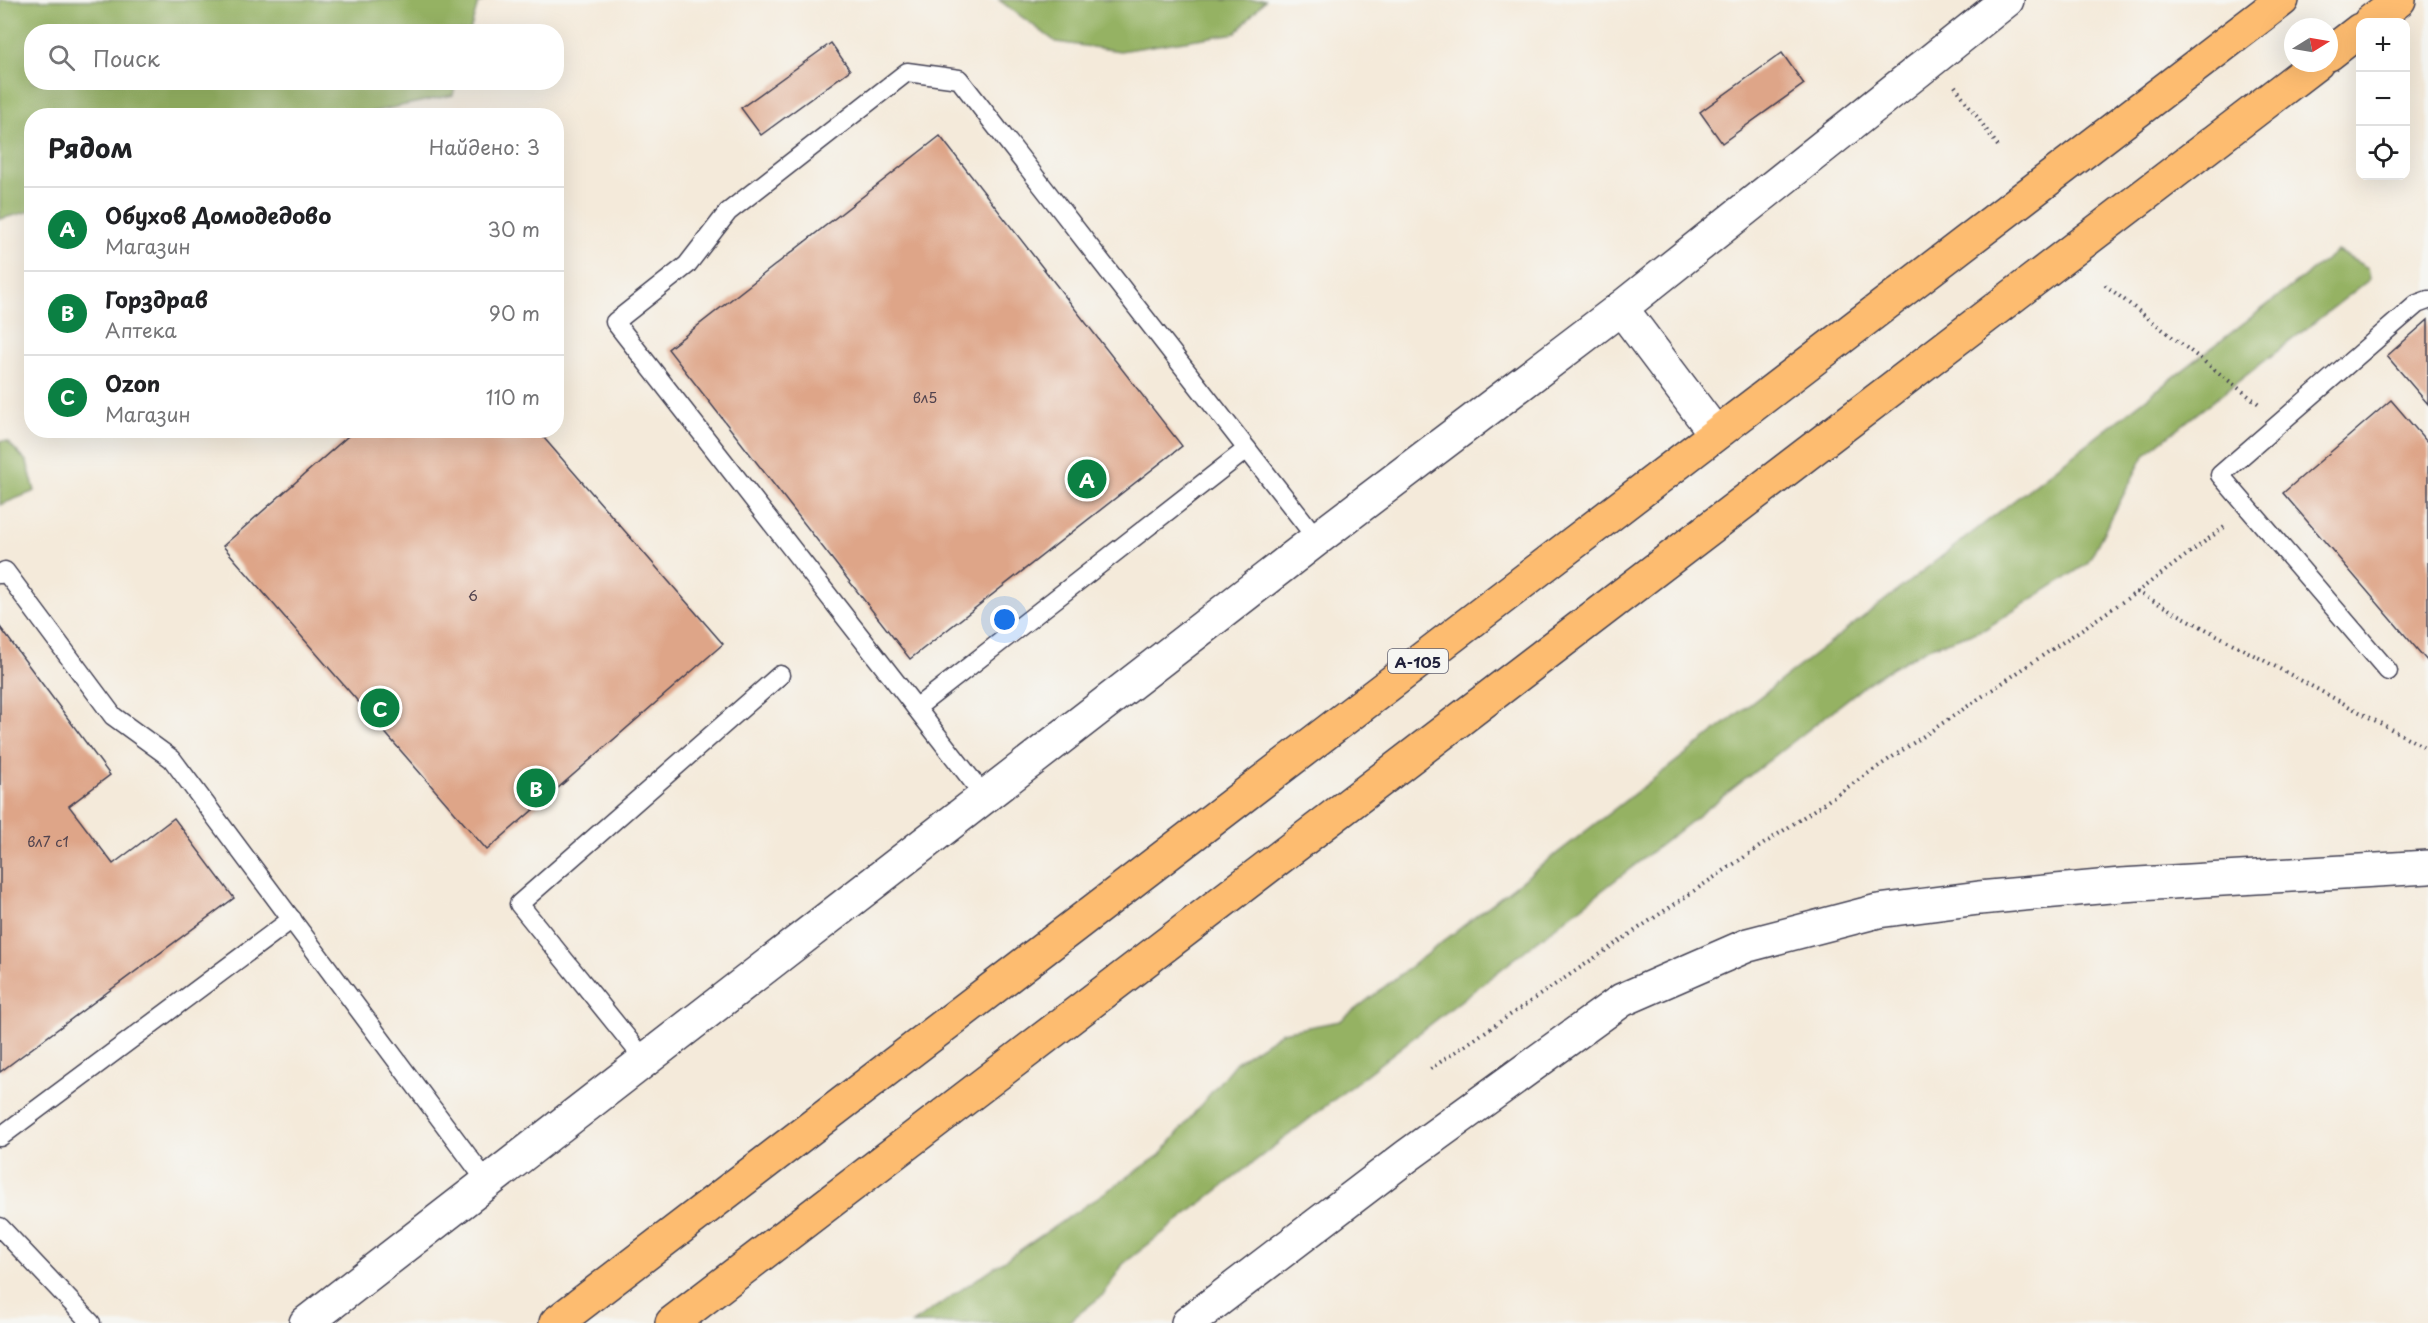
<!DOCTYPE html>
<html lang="ru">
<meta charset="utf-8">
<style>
:root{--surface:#fff;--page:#f2f2f2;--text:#202124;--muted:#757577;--line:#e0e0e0;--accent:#0b8043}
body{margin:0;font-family:"Playpen Sans",sans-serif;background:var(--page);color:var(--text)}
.controls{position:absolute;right:18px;top:18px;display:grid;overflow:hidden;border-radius:12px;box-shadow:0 6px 24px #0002}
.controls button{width:54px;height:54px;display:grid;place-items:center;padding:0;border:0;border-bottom:2px solid var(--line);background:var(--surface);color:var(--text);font:30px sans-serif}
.compass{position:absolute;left:2284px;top:18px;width:54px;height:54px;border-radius:50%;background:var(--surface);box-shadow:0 6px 24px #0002;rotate:79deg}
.you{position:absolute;left:1005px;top:620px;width:21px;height:21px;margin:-15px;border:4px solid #fff;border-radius:50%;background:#1a73e8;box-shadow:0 0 0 9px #1a73e833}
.badge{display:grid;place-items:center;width:39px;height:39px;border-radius:50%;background:var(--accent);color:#fff;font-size:20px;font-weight:700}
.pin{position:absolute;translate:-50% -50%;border:3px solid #fff;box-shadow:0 2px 6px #0006}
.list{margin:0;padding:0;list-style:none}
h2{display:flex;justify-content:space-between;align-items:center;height:78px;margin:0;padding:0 24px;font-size:26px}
h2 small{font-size:20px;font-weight:400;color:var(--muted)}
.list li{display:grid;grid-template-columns:39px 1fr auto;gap:18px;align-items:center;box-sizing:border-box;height:84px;padding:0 24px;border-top:2px solid var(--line)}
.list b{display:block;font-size:22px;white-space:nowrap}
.list p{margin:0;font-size:20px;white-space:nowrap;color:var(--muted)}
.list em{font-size:20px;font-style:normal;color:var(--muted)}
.icon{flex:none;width:33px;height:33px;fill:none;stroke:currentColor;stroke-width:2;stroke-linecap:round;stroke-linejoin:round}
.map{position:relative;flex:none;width:2428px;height:1323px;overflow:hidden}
.search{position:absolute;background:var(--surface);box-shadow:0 6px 24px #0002;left:24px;top:24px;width:540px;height:66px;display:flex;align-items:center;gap:15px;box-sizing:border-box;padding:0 21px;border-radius:24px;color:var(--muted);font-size:22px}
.panel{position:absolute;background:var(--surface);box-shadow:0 6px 24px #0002;left:24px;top:108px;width:540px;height:330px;border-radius:24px}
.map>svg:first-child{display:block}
.forest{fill:#95b264;stroke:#5c6a50;stroke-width:1.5}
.building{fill:#dea588}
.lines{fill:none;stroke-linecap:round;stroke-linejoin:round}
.lane-casing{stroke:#424053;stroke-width:21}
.street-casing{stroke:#424053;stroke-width:36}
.highway-casing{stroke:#424053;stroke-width:36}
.path{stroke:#424053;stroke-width:4;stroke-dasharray:1.5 4.5;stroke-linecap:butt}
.lane{stroke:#fff;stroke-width:18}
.street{stroke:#fff;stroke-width:33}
.highway{stroke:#fdbc70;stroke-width:33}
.labels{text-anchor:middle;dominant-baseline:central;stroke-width:4.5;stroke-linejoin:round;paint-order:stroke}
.number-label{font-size:14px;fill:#51434e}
.shield{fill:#f6f6f2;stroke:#626272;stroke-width:1.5}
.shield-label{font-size:15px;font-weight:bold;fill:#22223b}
</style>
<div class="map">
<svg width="2428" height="1323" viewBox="0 0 2428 1323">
<rect width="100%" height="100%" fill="#f6f6f2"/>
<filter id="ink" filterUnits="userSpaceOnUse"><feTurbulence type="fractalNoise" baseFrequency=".0167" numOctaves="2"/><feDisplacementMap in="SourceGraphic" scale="12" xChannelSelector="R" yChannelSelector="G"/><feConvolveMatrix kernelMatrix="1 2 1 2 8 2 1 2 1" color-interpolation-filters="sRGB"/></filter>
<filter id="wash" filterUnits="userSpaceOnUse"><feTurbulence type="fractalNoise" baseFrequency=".008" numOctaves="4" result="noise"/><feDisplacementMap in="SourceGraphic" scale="24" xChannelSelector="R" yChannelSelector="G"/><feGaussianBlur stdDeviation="1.35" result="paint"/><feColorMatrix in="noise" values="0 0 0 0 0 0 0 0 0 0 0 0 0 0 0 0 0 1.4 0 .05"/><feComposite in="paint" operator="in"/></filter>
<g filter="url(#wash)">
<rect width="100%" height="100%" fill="#f4eada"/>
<g class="forest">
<path d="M0,0H486L478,3L470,31L32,32V82L456,83L453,95L353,116H32L31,211L0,219Z"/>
<path d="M999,0H1265L1236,33L1120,51L1056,42Z"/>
<path d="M2337,251L2368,268L2370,279L2145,454L2087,564L1985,629L1928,648L1876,677L1123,1264L1104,1294L1067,1323H912L1160,1155L1236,1062L1282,1032L1340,1021Z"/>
<path d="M0,441H7L27,462L35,491L0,505Z"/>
</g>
<g id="blocks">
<g class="building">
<path d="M831,43L850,70L761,135L741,108Z"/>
<path d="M1782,53L1804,84L1722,143L1700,112Z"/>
<path d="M940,136L1182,446L910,659L668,349Z"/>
<path d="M2428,320V404L2387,356Z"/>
<path d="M2391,400L2428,443V662L2283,493Z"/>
<path d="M355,430H537L723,644L487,850L223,546Z"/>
<path d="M0,627L110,775L69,806L113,864L174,818L234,898L0,1072Z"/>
</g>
</g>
</g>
<g filter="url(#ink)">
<use href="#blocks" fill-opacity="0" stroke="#424053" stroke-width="1.5"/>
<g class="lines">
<defs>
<g id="lane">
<path d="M0,574L5,571L113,716L172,759L488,1183"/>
<path d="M2388,671L2220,475L2417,304L2428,300"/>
<path d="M916,708L615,322L687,265L728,212L907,72L959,79L1247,449"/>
<path d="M985,797L916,708L1247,449L1317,539"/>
<path d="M645,1060L519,904L780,675"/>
<path d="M0,1137L292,919"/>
<path d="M0,1227L91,1323"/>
</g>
<g id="street">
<path d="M1715,433L1621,308L2007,0"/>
<path d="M306,1323L1317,539L1621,308"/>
<path d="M1188,1323L1407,1156L1622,1000L1748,945L1878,911L1979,898L2121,885L2428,867"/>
</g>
<g id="highway">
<path d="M2370,22L2399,0"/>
<path d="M2329,54L2360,30"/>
<path d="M556,1323L2282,0"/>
<path d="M672,1323L2317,63"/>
</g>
</defs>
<use href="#lane" class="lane-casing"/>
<use href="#street" class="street-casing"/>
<use href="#highway" class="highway-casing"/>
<g class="path">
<path d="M1955,86L1998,146"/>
<path d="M2105,285L2259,404"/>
<path d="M2137,592L2428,749"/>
<path d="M1430,1069L2137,592L2227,525"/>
</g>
<use href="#lane" class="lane"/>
<use href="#street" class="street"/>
<use href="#highway" class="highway"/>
</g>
</g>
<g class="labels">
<g class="number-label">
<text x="925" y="397">вл5</text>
<text x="473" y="595">6</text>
<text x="48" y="841">вл7 с1</text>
</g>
<rect class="shield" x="1388" y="649" width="60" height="24" rx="4.5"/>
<g class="shield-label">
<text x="1418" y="661">А-105</text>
</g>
</g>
</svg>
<div class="controls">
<button>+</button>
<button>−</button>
<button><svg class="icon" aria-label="locate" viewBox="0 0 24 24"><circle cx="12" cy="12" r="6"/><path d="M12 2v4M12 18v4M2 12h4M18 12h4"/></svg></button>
</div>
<svg class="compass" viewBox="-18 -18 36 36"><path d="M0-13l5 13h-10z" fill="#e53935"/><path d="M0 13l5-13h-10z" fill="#757577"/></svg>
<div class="you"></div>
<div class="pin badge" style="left:1087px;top:479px">A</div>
<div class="pin badge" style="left:536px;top:788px">B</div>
<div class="pin badge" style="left:380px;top:708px">C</div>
<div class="search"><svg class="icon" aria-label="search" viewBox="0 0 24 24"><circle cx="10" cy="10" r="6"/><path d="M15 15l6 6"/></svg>Поиск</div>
<section class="panel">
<h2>Рядом<small>Найдено: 3</small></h2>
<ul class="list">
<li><span class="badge">A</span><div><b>Обухов Домодедово</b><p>Магазин</p></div><em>30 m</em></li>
<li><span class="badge">B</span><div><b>Горздрав</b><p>Аптека</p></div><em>90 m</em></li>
<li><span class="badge">C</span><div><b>Ozon</b><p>Магазин</p></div><em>110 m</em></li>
</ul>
</section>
</div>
